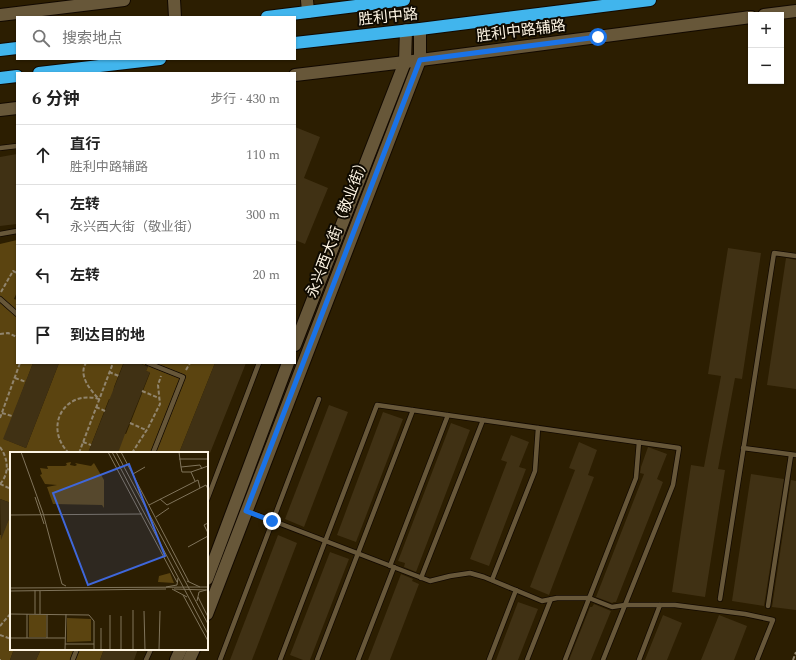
<!DOCTYPE html>
<html lang="zh">
<meta charset="utf-8">
<style>
:root{--surface:#fff;--page:#f2f2f2;--text:#222;--muted:#767676;--line:#e0e0e0}
body{margin:0;font-family:Spectral,"Noto Sans SC",serif;background:var(--page);color:var(--text)}
.controls{position:absolute;right:12px;top:12px;display:grid;overflow:hidden;border-radius:0px;box-shadow:0 1px 3px #0004}
.controls button{width:36px;height:36px;display:grid;place-items:center;padding:0;border:0;border-bottom:1px solid var(--line);background:var(--surface);color:var(--text);font:20px sans-serif}
.stop{position:absolute;width:12px;height:12px;margin:-9px;border:3px solid #1a73e8;border-radius:50%;background:#fff}
.stop.end{background:#1a73e8;border-color:#fff;box-shadow:0 1px 4px #0008}
.list{margin:0;padding:0;list-style:none}
h2{display:flex;justify-content:space-between;align-items:center;height:52px;margin:0;padding:0 16px;font-size:17px}
h2 small{font-size:13px;font-weight:400;color:var(--muted)}
.list li{display:grid;grid-template-columns:26px 1fr auto;gap:12px;align-items:center;box-sizing:border-box;height:60px;padding:0 16px;border-top:1px solid var(--line)}
.list b{display:block;font-size:15px;white-space:nowrap}
.list p{margin:0;font-size:13px;white-space:nowrap;color:var(--muted)}
.list em{font-size:13px;font-style:normal;color:var(--muted)}
.icon{flex:none;width:22px;height:22px;fill:none;stroke:currentColor;stroke-width:2;stroke-linecap:round;stroke-linejoin:round}
.map{position:relative;flex:none;width:796px;height:660px;overflow:hidden}
.search{position:absolute;background:var(--surface);box-shadow:0 1px 3px #0004;left:16px;top:16px;width:280px;height:44px;display:flex;align-items:center;gap:10px;box-sizing:border-box;padding:0 14px;border-radius:0px;color:var(--muted);font-size:15px}
.panel{position:absolute;background:var(--surface);box-shadow:0 1px 3px #0004;left:16px;top:72px;width:280px;height:292px;border-radius:0px}
.map>svg:first-child{display:block}
.green{fill:#5b4410}
.building{fill:#403114}
.lines{fill:none;stroke-linecap:round;stroke-linejoin:round}
.lane-casing{stroke:#120900;stroke-width:6}
.secondary-casing{stroke:#120900;stroke-width:14}
.highway-casing{stroke:#120900;stroke-width:14}
.path{stroke:#91856e;stroke-width:2;stroke-dasharray:4 2;stroke-linecap:butt}
.lane{stroke:#675739;stroke-width:4.5}
.secondary{stroke:#675739;stroke-width:12}
.highway{stroke:#41b5ed;stroke-width:12}
.route{stroke:#1a73e8;stroke-width:5}
.labels{text-anchor:middle;dominant-baseline:central;stroke-width:4;stroke-linejoin:round;paint-order:stroke}
.street-label{font-size:15px;fill:#fdf4e3;stroke:#0f0a01}
.inset-road{fill:none;stroke:#80745b;stroke-width:1}
.view{fill:#3f67da;fill-opacity:0.15;stroke:#3f67da;stroke-width:2}
.inset-edge{fill:none;stroke:#fdf4e3;stroke-width:2}
</style>
<div class="map">
<svg width="796" height="660" viewBox="0 0 796 660">
<rect width="100%" height="100%" fill="#2c1e01"/>
<g class="green">
<path d="M17,240V285L16,289L17,292L14,299L17,300V363H33L4,439L26,448L59,363H126L123,364L114,387L112,400L109,399L88,453H11V508V503L0,499V244Z"/>
<path d="M139,363H215L179,453H118L121,432L126,434L150,373L146,371L148,366Z"/>
<path d="M11,514V649H14L10,660H0V535H2Z"/>
<path d="M41,649H104L100,660H36Z"/>
</g>
<g class="building">
<path d="M295,127L320,137L304,178L328,188L305,244L295,240Z"/>
<path d="M17,154V224L0,226V157Z"/>
<path d="M728,248L761,253L742,379L735,378L718,469L725,470L705,597L672,592L691,465L704,467L721,376L708,374Z"/>
<path d="M786,258L796,260V389L767,385Z"/>
<path d="M33,363H59L26,448L3,439Z"/>
<path d="M124,363H139L148,367L146,371L150,372L125,434L118,453H88Z"/>
<path d="M215,363H246L210,453H179Z"/>
<path d="M329,405L348,412L304,527L285,519Z"/>
<path d="M383,412L403,419L356,542L337,535Z"/>
<path d="M451,423L470,430L416,572L404,567L405,563L398,561Z"/>
<path d="M511,435L529,442L519,467L526,469L489,566L470,559L507,462L501,460Z"/>
<path d="M579,442L597,450L588,475L594,477L549,595L530,587L575,470L569,468Z"/>
<path d="M648,447L667,454L657,479L663,482L616,602H614L612,603L596,597L644,474L640,473L641,467Z"/>
<path d="M751,474L784,479L764,606L732,601Z"/>
<path d="M791,480L796,481V610L772,607Z"/>
<path d="M0,499L11,503V514L1,540Z"/>
<path d="M278,535L297,543L252,660H230Z"/>
<path d="M330,552L349,559L310,660H303L290,655Z"/>
<path d="M401,574L413,579L412,581L419,584L390,660H368Z"/>
<path d="M518,602L538,609L518,660H496Z"/>
<path d="M594,604L611,611L591,660H569L590,607H592Z"/>
<path d="M663,615L682,623L667,660H645Z"/>
<path d="M719,615L747,626L734,660H701Z"/>
<path d="M14,649H41L36,660H10Z"/>
<path d="M104,649H138L134,660H100Z"/>
</g>
<g class="lines">
<defs>
<g id="lane">
<path d="M0,148L17,146"/>
<path d="M0,234L17,231"/>
<path d="M0,299L17,314"/>
<path d="M148,363L183,377L153,453"/>
<path d="M743,448L796,455"/>
<path d="M207,500L259,363"/>
<path d="M247,511L430,581L450,576L470,573L484,577L542,601L557,598H589L612,607L625,605H675L745,614L773,620L757,660"/>
<path d="M390,566L448,415"/>
<path d="M421,578L483,420"/>
<path d="M492,580L535,471L538,428"/>
<path d="M720,599L774,253L796,256"/>
<path d="M768,606L791,455"/>
<path d="M73,659L77,649"/>
<path d="M146,660L151,649"/>
<path d="M220,660L319,399"/>
<path d="M280,660L377,405L679,448L673,485L603,660"/>
<path d="M317,660L413,410"/>
<path d="M358,660L394,567"/>
<path d="M489,660L516,590"/>
<path d="M527,660L551,599"/>
<path d="M565,660L636,478L639,442"/>
<path d="M639,660L660,605"/>
</g>
<g id="secondary">
<path d="M174,0L175,17"/>
<path d="M307,0L308,12"/>
<path d="M0,15L124,0"/>
<path d="M764,15L796,11"/>
<path d="M295,75L405,62L751,17"/>
<path d="M0,110L17,108"/>
<path d="M295,345L405,62L406,30"/>
<path d="M207,579L288,363"/>
<path d="M207,614L420,60V29"/>
<path d="M176,660L181,649"/>
<path d="M189,660L194,649"/>
</g>
<g id="highway">
<path d="M267,17L404,0"/>
<path d="M295,43L420,29L650,0"/>
<path d="M0,50L17,48"/>
<path d="M39,73L160,59"/>
<path d="M0,78L17,76"/>
</g>
</defs>
<use href="#lane" class="lane-casing"/>
<use href="#secondary" class="secondary-casing"/>
<use href="#highway" class="highway-casing"/>
<g class="path">
<path d="M1,292L13,271L17,273"/>
<path d="M0,334L8,333L17,337"/>
<path d="M186,370L190,363"/>
<path d="M109,372L119,376"/>
<path d="M15,378L26,382"/>
<path d="M142,391L159,398"/>
<path d="M96,407L105,411"/>
<path d="M2,413L12,416"/>
<path d="M0,418L20,363"/>
<path d="M130,423L146,430"/>
<path d="M83,442L91,445"/>
<path d="M0,447C8,458 10,473 0,484"/>
<path d="M69,453C43,428 64,389 99,399C90,390 78,375 86,363"/>
<path d="M79,453L113,363"/>
<path d="M132,453L148,428L160,404L158,385L161,376"/>
<path d="M7,469L11,470"/>
<path d="M0,484L11,489"/>
<path d="M0,626L11,613"/>
<path d="M0,635L11,639"/>
<path d="M0,660H1"/>
<path d="M793,660L796,652"/>
</g>
<use href="#lane" class="lane"/>
<use href="#secondary" class="secondary"/>
<use href="#highway" class="highway"/>
</g>
<g class="lines">
<path class="route" d="M272,521L246,511L420,60L598,37"/>
</g>
<g class="labels">
<g class="street-label">
<text transform="translate(388 17) rotate(-6)">胜利中路</text>
<text transform="translate(521 31) rotate(-7)">胜利中路辅路</text>
<text transform="translate(338 227) rotate(-69)">永兴西大街（敬业街）</text>
</g>
</g>
<g transform="translate(10 452)">
<rect width="198" height="198" fill="#2c1e01"/>
<path d="M61,10L60,13L65,14L67,13L65,11L81,14L84,11L94,28V56L92,53L43,52L37,35L47,33L35,32L30,23L32,22L30,16L38,17L37,14H55L57,13L56,11ZM160,121L164,131L148,130L149,124ZM19,163H36V185H19ZM57,166L81,167V189L57,190Z" fill="#5b4410"/>
<path class="inset-road" d="M11,0L33,61L52,132L56,134M98,0L167,130M102,0L198,182M106,0L198,172M111,0L179,130M169,0L171,15M169,7H198M181,20H172L171,15L190,13L192,17M123,22L135,15M185,29L181,20L198,14M25,45L34,72M150,47L157,53L196,33L198,37M139,53L188,28L190,36M0,63L132,62M146,65L159,56M198,71L194,73L198,81M178,95L198,84M177,129L190,135M156,135L167,133L168,126M0,136L198,135M162,137L177,145M164,137L198,138M0,139L156,137M173,143L198,189M188,145L198,165M187,149L189,140L196,138M134,159L135,198M0,162L79,163L84,169V198M17,162V186M25,162V138M30,162V139M100,163V198M111,164V198M91,176V198M0,186H55M37,186V162M55,192H84M55,198L56,162M123,198V158M149,198L150,159"/>
<path class="view" d="M119,12L155,104L78,133L43,41Z"/>
<rect width="198" height="198" class="inset-edge"/>
</g>
</svg>
<div class="controls">
<button>+</button>
<button>−</button>
</div>
<div class="stop" style="left:598px;top:37px"></div>
<div class="stop end" style="left:272px;top:521px"></div>
<div class="search"><svg class="icon" aria-label="search" viewBox="0 0 24 24"><circle cx="10" cy="10" r="6"/><path d="M15 15l6 6"/></svg>搜索地点</div>
<section class="panel">
<h2>6 分钟<small>步行 · 430 m</small></h2>
<ul class="list">
<li><svg class="icon" aria-label="ahead" viewBox="0 0 24 24"><path d="M12 20V5M6 11l6-6 6 6"/></svg><div><b>直行</b><p>胜利中路辅路</p></div><em>110 m</em></li>
<li><svg class="icon" aria-label="left" viewBox="0 0 24 24"><path d="M17 20v-9H6M10 6l-5 5 5 5"/></svg><div><b>左转</b><p>永兴西大街（敬业街）</p></div><em>300 m</em></li>
<li><svg class="icon" aria-label="left" viewBox="0 0 24 24"><path d="M17 20v-9H6M10 6l-5 5 5 5"/></svg><div><b>左转</b></div><em>20 m</em></li>
<li><svg class="icon" aria-label="arrive" viewBox="0 0 24 24"><path d="M6 21V4h12l-3 4 3 4H6"/></svg><div><b>到达目的地</b></div></li>
</ul>
</section>
</div>
